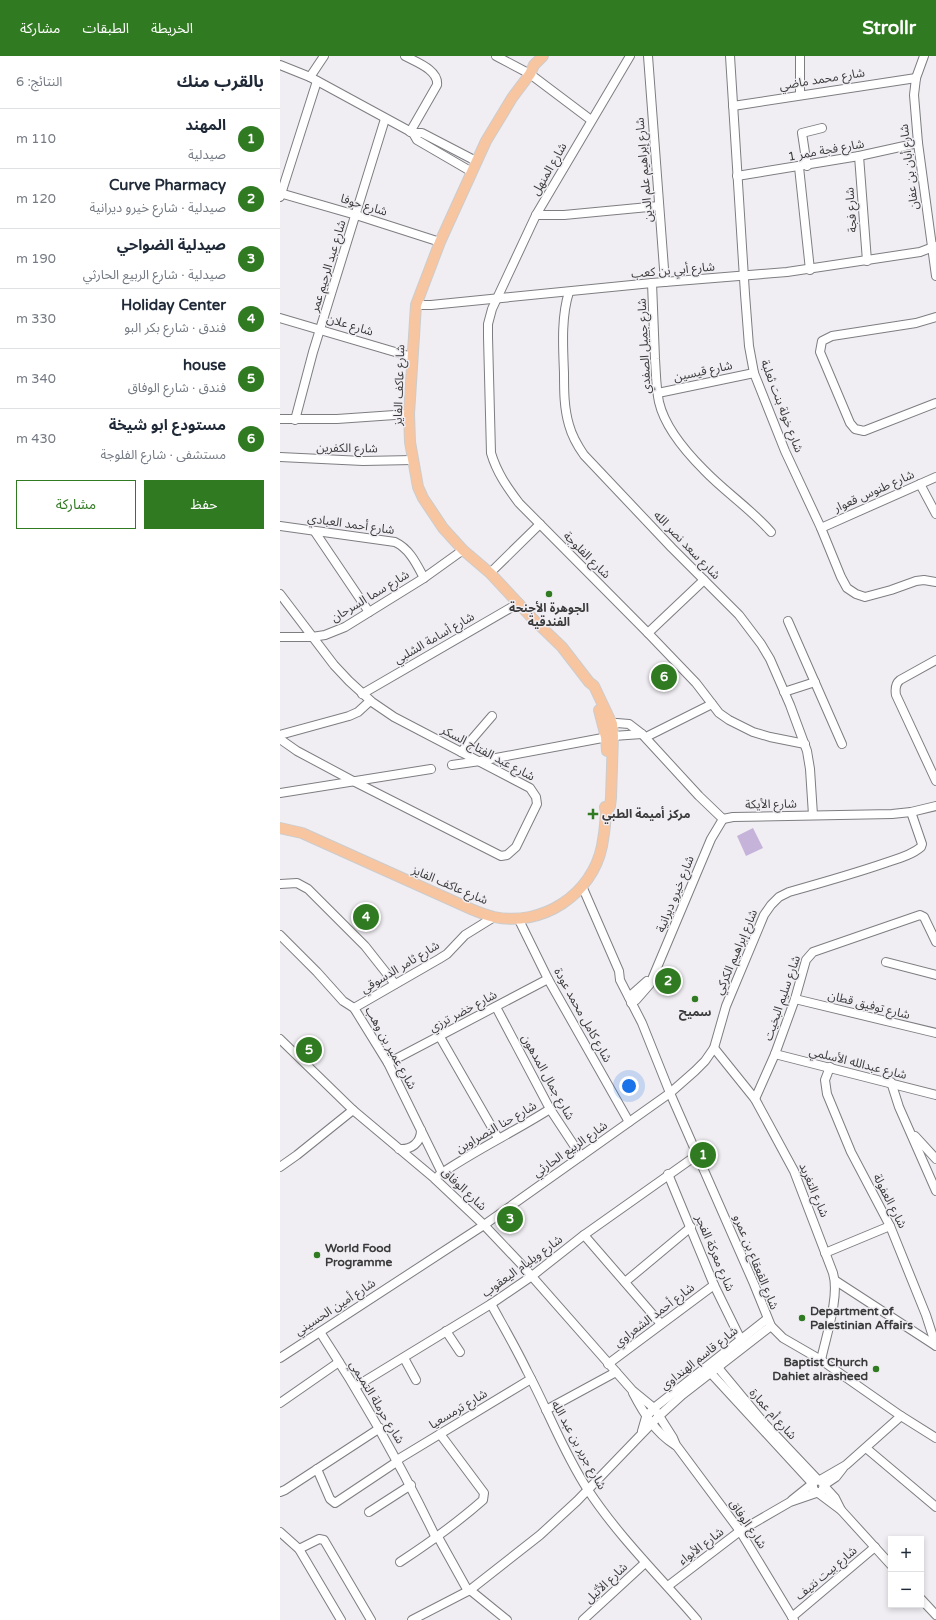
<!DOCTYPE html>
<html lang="ar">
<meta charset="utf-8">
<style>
:root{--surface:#fff;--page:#f6f6f7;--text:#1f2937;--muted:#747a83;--line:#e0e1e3;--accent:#307a21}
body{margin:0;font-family:"Varela Round","Noto Sans Arabic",sans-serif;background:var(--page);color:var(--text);direction:rtl}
.controls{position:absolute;right:12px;bottom:12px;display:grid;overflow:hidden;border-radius:0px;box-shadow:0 2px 6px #0003}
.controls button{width:36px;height:36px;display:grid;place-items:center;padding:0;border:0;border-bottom:1px solid var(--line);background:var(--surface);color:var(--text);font:20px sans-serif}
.you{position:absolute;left:349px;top:1030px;width:14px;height:14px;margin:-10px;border:3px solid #fff;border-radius:50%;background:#1a73e8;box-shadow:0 0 0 6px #1a73e833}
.badge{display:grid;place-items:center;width:26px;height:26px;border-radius:50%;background:var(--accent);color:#fff;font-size:13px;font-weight:700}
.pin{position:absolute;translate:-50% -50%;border:2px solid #fff;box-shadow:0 1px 4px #0006}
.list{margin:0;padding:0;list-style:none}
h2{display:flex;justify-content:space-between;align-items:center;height:52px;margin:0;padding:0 16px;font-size:17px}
h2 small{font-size:13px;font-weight:400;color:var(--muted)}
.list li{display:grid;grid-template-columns:26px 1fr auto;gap:12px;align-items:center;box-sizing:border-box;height:60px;padding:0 16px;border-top:1px solid var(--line)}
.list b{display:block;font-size:15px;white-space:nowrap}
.list p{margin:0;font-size:13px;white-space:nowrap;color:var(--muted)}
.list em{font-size:13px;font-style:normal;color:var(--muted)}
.actions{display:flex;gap:8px;padding:12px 16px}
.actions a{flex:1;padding:9px 0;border:1px solid var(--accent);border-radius:0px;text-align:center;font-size:14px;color:var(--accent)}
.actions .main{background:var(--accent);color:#fff}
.map{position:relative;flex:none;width:656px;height:1564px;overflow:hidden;direction:ltr}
header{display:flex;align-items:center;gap:24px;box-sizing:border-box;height:56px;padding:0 20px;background:var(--accent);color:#fff}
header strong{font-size:19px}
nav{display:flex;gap:22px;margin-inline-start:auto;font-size:14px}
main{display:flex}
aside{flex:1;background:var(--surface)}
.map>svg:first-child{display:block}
.green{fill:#c5b3da}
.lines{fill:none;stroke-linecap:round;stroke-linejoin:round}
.minor-casing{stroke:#7e7d81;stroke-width:10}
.major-casing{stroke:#ccc;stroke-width:12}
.minor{stroke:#fff;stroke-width:8}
.major{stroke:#f8c5a1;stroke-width:10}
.poi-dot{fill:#307a21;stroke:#f0eef3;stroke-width:1.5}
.labels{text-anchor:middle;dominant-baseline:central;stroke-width:3;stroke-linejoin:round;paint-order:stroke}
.street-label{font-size:12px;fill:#3a3a3b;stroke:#f0eef3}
.poi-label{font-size:12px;font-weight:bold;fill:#3a3a3b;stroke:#f0eef3;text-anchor:start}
</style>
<header>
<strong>Strollr</strong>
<nav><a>الخريطة</a><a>الطبقات</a><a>مشاركة</a></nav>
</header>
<main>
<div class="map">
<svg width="656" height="1564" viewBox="0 0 656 1564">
<rect width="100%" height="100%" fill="#f0eef3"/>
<path class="green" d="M473,772L483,792L466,800L457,780Z"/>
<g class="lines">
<defs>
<g id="minor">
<path d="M125,0C136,6 159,14 157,29L130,76"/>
<path d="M216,0L250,18L311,64"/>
<path d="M350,0L256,159L212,253L208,268V281L211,397C217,417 227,431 239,447L368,577L416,627L439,657L449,664L473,676L490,681L525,688"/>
<path d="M368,0L385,226"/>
<path d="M450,0L465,238L469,290L474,317L505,395L541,472L561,521L567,532L576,538L585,541L611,534L636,525L644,524L656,526"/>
<path d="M520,0V39"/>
<path d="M644,0L636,22L634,39L638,87L656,220"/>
<path d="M0,9L30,21L133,77H142L196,105"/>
<path d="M30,21L44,0"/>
<path d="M453,50L636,22"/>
<path d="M133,77L137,84L192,116"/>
<path d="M579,100L587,205"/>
<path d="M527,110L522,77L542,72"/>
<path d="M519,111L530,214"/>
<path d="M457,120L579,100L638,87"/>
<path d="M0,137L76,159L160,186"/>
<path d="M0,141L37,25"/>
<path d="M256,159H284L379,150"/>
<path d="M372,227C373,253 374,278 375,303C376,317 376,332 379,346C385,372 406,396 424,414C445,436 471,453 491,476"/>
<path d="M289,236C281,261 283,291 284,317C284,335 284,352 289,369C292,380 297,389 304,399L392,492L459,559L481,588L490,603L510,649L527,695L530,713L533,759"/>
<path d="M136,249H151L372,227L507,216L640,196L656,190"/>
<path d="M656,261L636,267L552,280L542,285L540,296L570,367L575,373L584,375L656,347"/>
<path d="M0,262L132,301"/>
<path d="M378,337L474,317"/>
<path d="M0,363H57L129,358"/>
<path d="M15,364L33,296L105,63"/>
<path d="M0,401L83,405L133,404"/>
<path d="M640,428L656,458"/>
<path d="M0,470L115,486C130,493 137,509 144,522"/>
<path d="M541,472L656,421"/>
<path d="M35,476L89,556"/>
<path d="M210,517L260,468"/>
<path d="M0,538L54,609L69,625L92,646L114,661L250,732L256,741L257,748L236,791L227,799L221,800L75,726L17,695L0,683"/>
<path d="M508,565L562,688"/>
<path d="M368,577L424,524"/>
<path d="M0,581H32L45,579L65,571L144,522L183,494"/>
<path d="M656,604L620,624C615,628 615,633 616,639L656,725"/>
<path d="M504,636L535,626"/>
<path d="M82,638L239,547"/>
<path d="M328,669L337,667L349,668L362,678L419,740L443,763"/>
<path d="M0,679L69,660L78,656L90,645"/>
<path d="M366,681L432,648"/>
<path d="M181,696L212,660"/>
<path d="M172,709L200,705L333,680L362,678"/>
<path d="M0,737L151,713"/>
<path d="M443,763L453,761L612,758L631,756L656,750"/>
<path d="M0,828L17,827L28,833L85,890L115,928"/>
<path d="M302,830L339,915L340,924L362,967L390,1037L474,1228L491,1270L503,1282L541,1304L621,1360L656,1382"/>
<path d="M238,862L268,923L349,1066"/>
<path d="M0,879L37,916L63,945L74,952L108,1007L162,1117"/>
<path d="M606,906L656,919"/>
<path d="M349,941L367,925"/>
<path d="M515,943L656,977"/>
<path d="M351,947L356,944L370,928L431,783L443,763"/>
<path d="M216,951L270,1053L301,1100"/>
<path d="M74,952L159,903L167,898L185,879L214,861"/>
<path d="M160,981L218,1082"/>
<path d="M0,983L73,1054L154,1122L204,1169L241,1208L352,1334L374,1352L393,1382L396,1389L460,1475L514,1564"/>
<path d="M434,992L475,1043L514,1115L553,1217C560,1240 546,1280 541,1304"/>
<path d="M495,998L656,1039"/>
<path d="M108,1007L268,923"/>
<path d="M550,1011L545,1024L547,1038L571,1096L610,1170L646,1259L656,1290"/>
<path d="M611,1026L619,1051L656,1135"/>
<path d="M475,1043L495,998L515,943L526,904L533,896L640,859L644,861L656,886"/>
<path d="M635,1080L656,1103"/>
<path d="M119,1093C131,1094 141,1087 141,1074"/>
<path d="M0,1111L17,1099L73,1054"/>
<path d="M388,1118L434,1229L461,1284"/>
<path d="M159,1119C195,1094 234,1076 270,1053"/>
<path d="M304,1179L381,1268"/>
<path d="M545,1197L610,1170"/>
<path d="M556,1225L656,1290"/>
<path d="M345,1226L411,1171"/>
<path d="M211,1248C223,1270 236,1292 247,1315C268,1354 283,1396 308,1434C339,1481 380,1521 417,1564"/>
<path d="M166,1275L180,1296"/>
<path d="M40,1276C83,1342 122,1411 156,1482"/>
<path d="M0,1302L204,1169L390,1037L415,1015L425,1005L434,992L446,950L484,859L491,849L499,841L509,836C541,827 573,818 605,807C617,803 632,799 641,791L642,788L631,756"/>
<path d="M124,1302L136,1324"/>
<path d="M328,1308L434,1229"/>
<path d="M435,1308L484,1367L538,1424"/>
<path d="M428,1314L533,1428"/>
<path d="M75,1331L211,1248L252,1220L304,1179L417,1099"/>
<path d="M353,1337C364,1358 375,1376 395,1389"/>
<path d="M0,1347L59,1306"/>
<path d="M266,1354L336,1316"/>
<path d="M362,1375L366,1361L374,1352L487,1263"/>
<path d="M586,1392L656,1451"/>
<path d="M117,1404L251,1323"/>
<path d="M37,1413L50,1443L55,1447L118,1405"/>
<path d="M540,1424L566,1409L621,1360"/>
<path d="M544,1429L556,1421L563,1412"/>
<path d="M544,1430L555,1442L561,1454"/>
<path d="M0,1436L5,1434L100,1372"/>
<path d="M537,1436L561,1454L611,1509"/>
<path d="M512,1444L532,1428"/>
<path d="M89,1456L131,1429"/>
<path d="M0,1476L19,1493L61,1564"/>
<path d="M158,1481L188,1535"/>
<path d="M19,1493L39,1483L44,1484L91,1564"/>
<path d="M120,1506C149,1487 177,1467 203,1444L204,1437L160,1378"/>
<path d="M388,1530L460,1475L510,1446L542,1435L544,1429L540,1424L535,1425L532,1428L534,1434L536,1436"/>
<path d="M190,1534L227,1564"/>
<path d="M641,1543L656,1559"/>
<path d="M512,1561L595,1491"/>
<path d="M132,1564L190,1534L260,1479L297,1445L379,1360L402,1339L491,1270"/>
<path d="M303,1564L365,1507"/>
</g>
<g id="major">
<path d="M263,0L254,9L250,18L232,42L206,85L160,186L136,249L129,358L130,386L138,431L143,442L163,472L183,494L210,517L253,563L282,591L309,626L314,630L332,668L333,680L331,742L330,750L326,757"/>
<path d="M319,654L326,681L327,695"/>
<path d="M0,772L22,777L191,853C198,856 206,859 214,861C262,871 312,839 322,790C324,777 327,764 325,751"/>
</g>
</defs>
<use href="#minor" class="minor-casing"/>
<use href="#major" class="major-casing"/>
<use href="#minor" class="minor"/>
<use href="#major" class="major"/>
</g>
<g class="poi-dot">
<circle cx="269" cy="538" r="4"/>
<path d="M311 752h4v4h4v4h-4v4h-4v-4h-4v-4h4z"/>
<circle cx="415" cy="943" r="4"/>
<circle cx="37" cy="1199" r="4"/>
<circle cx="522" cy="1262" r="4"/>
<circle cx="596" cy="1313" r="4"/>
</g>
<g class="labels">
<g class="street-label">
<text transform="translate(542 23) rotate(-9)">شارع محمد ماضي</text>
<text transform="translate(546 94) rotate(-10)">شارع فجة ممر 1</text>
<text transform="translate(629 111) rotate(-97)">شارع أبان بن عفان</text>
<text transform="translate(269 113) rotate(-60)">شارع المنهل</text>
<text transform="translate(364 114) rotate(-95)">شارع إبراهيم علم الدين</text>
<text transform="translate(84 149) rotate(17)">شارع حوفا</text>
<text transform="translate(571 154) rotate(-94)">شارع فجة</text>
<text transform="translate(48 210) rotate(-73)">شارع عبد الرحيم عمر</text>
<text transform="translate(393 214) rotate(-5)">شارع أبي بن كعب</text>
<text transform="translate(70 269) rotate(17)">شارع علان</text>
<text transform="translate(364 290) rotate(-93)">شارع جميل الصفدي</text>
<text transform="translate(423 315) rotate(-12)">شارع قيسين</text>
<text transform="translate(119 329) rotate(-88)">شارع عاكف الفايز</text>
<text transform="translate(502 350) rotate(69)">شارع خولة بنت ثعلبة</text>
<text transform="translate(67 392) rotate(1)">شارع الكفرين</text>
<text transform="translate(594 435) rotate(-24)">شارع طنوس قعوار</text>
<text transform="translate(71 468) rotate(8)">شارع أحمد العبادي</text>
<text transform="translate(407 489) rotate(46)">شارع سعد نصر الله</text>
<text transform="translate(307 499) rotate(45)">شارع الفلوجة</text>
<text transform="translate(90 540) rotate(-31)">شارع سما السرحان</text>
<text transform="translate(154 582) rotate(-30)">شارع أسامة الشلبي</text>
<text transform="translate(208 697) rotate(28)">شارع عبد الفتاح السكر</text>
<text transform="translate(491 748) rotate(-1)">شارع الأيكة</text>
<text transform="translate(170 829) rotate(23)">شارع عاكف الفايز</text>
<text transform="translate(395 838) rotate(-68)">شارع خيرو ديرانية</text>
<text transform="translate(456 896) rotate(-67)">شارع إبراهيم الكركي</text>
<text transform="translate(120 911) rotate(-31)">شارع ثامر الدسوقي</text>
<text transform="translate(502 942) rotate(-71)">شارع سليم البخيت</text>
<text transform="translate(589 949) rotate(14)">شارع توفيق قطان</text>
<text transform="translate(183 955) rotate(-28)">شارع خضر ترزي</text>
<text transform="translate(303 959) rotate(61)">شارع كامل محمد عودة</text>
<text transform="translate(111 992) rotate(61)">شارع عمير بن وهب</text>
<text transform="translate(578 1007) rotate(14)">شارع عبدالله الأسلمي</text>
<text transform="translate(268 1021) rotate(61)">شارع جمال المدهون</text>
<text transform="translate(216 1071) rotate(-30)">شارع حنا النصراوين</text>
<text transform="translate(290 1093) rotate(-35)">شارع الربيع الحارثي</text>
<text transform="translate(184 1133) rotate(43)">شارع الوفاق</text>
<text transform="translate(534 1134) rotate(67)">شارع التغريد</text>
<text transform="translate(610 1145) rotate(63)">شارع العفولة</text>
<text transform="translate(435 1197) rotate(67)">شارع معركة الفجر</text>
<text transform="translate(476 1206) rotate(68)">شارع القعقاع بن عمرو</text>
<text transform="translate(242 1210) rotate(-36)">شارع ويليام اليعقوب</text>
<text transform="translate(55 1251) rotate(-33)">شارع أمين الحسيني</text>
<text transform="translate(374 1259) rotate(-37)">شارع أحمد الشعراوي</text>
<text transform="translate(419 1302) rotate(-38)">شارع قاسم الهنداوي</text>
<text transform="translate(97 1346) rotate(59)">شارع حرملة التميمي</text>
<text transform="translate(178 1353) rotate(-31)">شارع ترمسعيا</text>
<text transform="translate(493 1358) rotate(48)">شارع أم عمارة</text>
<text transform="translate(299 1389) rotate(61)">شارع جرير بن عبد الله</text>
<text transform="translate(468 1468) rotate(56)">شارع الوفاق</text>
<text transform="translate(421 1490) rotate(-37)">شارع الأبواء</text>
<text transform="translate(546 1517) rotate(-40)">شارع بيت نتيف</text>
<text transform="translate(326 1527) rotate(-43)">شارع الأثيل</text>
</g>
<g class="poi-label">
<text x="269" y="552" text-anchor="middle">الجوهرة الأجنحة<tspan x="269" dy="14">الفندقية</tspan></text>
<text x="322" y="758">مركز أميمة الطبي</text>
<text x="415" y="956" text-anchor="middle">سميح</text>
<text x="45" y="1192">World Food<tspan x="45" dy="14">Programme</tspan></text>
<text x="530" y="1255">Department of<tspan x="530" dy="14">Palestinian Affairs</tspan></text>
<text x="588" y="1306" text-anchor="end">Baptist Church<tspan x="588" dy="14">Dahiet alrasheed</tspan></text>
</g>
</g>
</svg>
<div class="controls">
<button>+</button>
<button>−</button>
</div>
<div class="you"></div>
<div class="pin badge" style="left:423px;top:1099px">1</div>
<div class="pin badge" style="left:388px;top:925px">2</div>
<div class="pin badge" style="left:230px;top:1163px">3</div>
<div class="pin badge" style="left:86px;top:861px">4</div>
<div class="pin badge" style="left:29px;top:994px">5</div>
<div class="pin badge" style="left:384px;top:621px">6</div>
</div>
<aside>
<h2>بالقرب منك<small>النتائج: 6</small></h2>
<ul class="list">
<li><span class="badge">1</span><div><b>المهند</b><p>صيدلية</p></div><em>110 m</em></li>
<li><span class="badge">2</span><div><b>Curve Pharmacy</b><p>صيدلية · شارع خيرو ديرانية</p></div><em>120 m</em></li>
<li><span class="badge">3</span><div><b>صيدلية الضواحي</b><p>صيدلية · شارع الربيع الحارثي</p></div><em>190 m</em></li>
<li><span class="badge">4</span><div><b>Holiday Center</b><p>فندق · شارع بكر البو</p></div><em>330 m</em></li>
<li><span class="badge">5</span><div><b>house</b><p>فندق · شارع الوفاق</p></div><em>340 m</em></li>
<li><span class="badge">6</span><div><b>مستودع ابو شيخة</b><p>مستشفى · شارع الفلوجة</p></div><em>430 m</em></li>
</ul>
<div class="actions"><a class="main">حفظ</a><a>مشاركة</a></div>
</aside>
</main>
